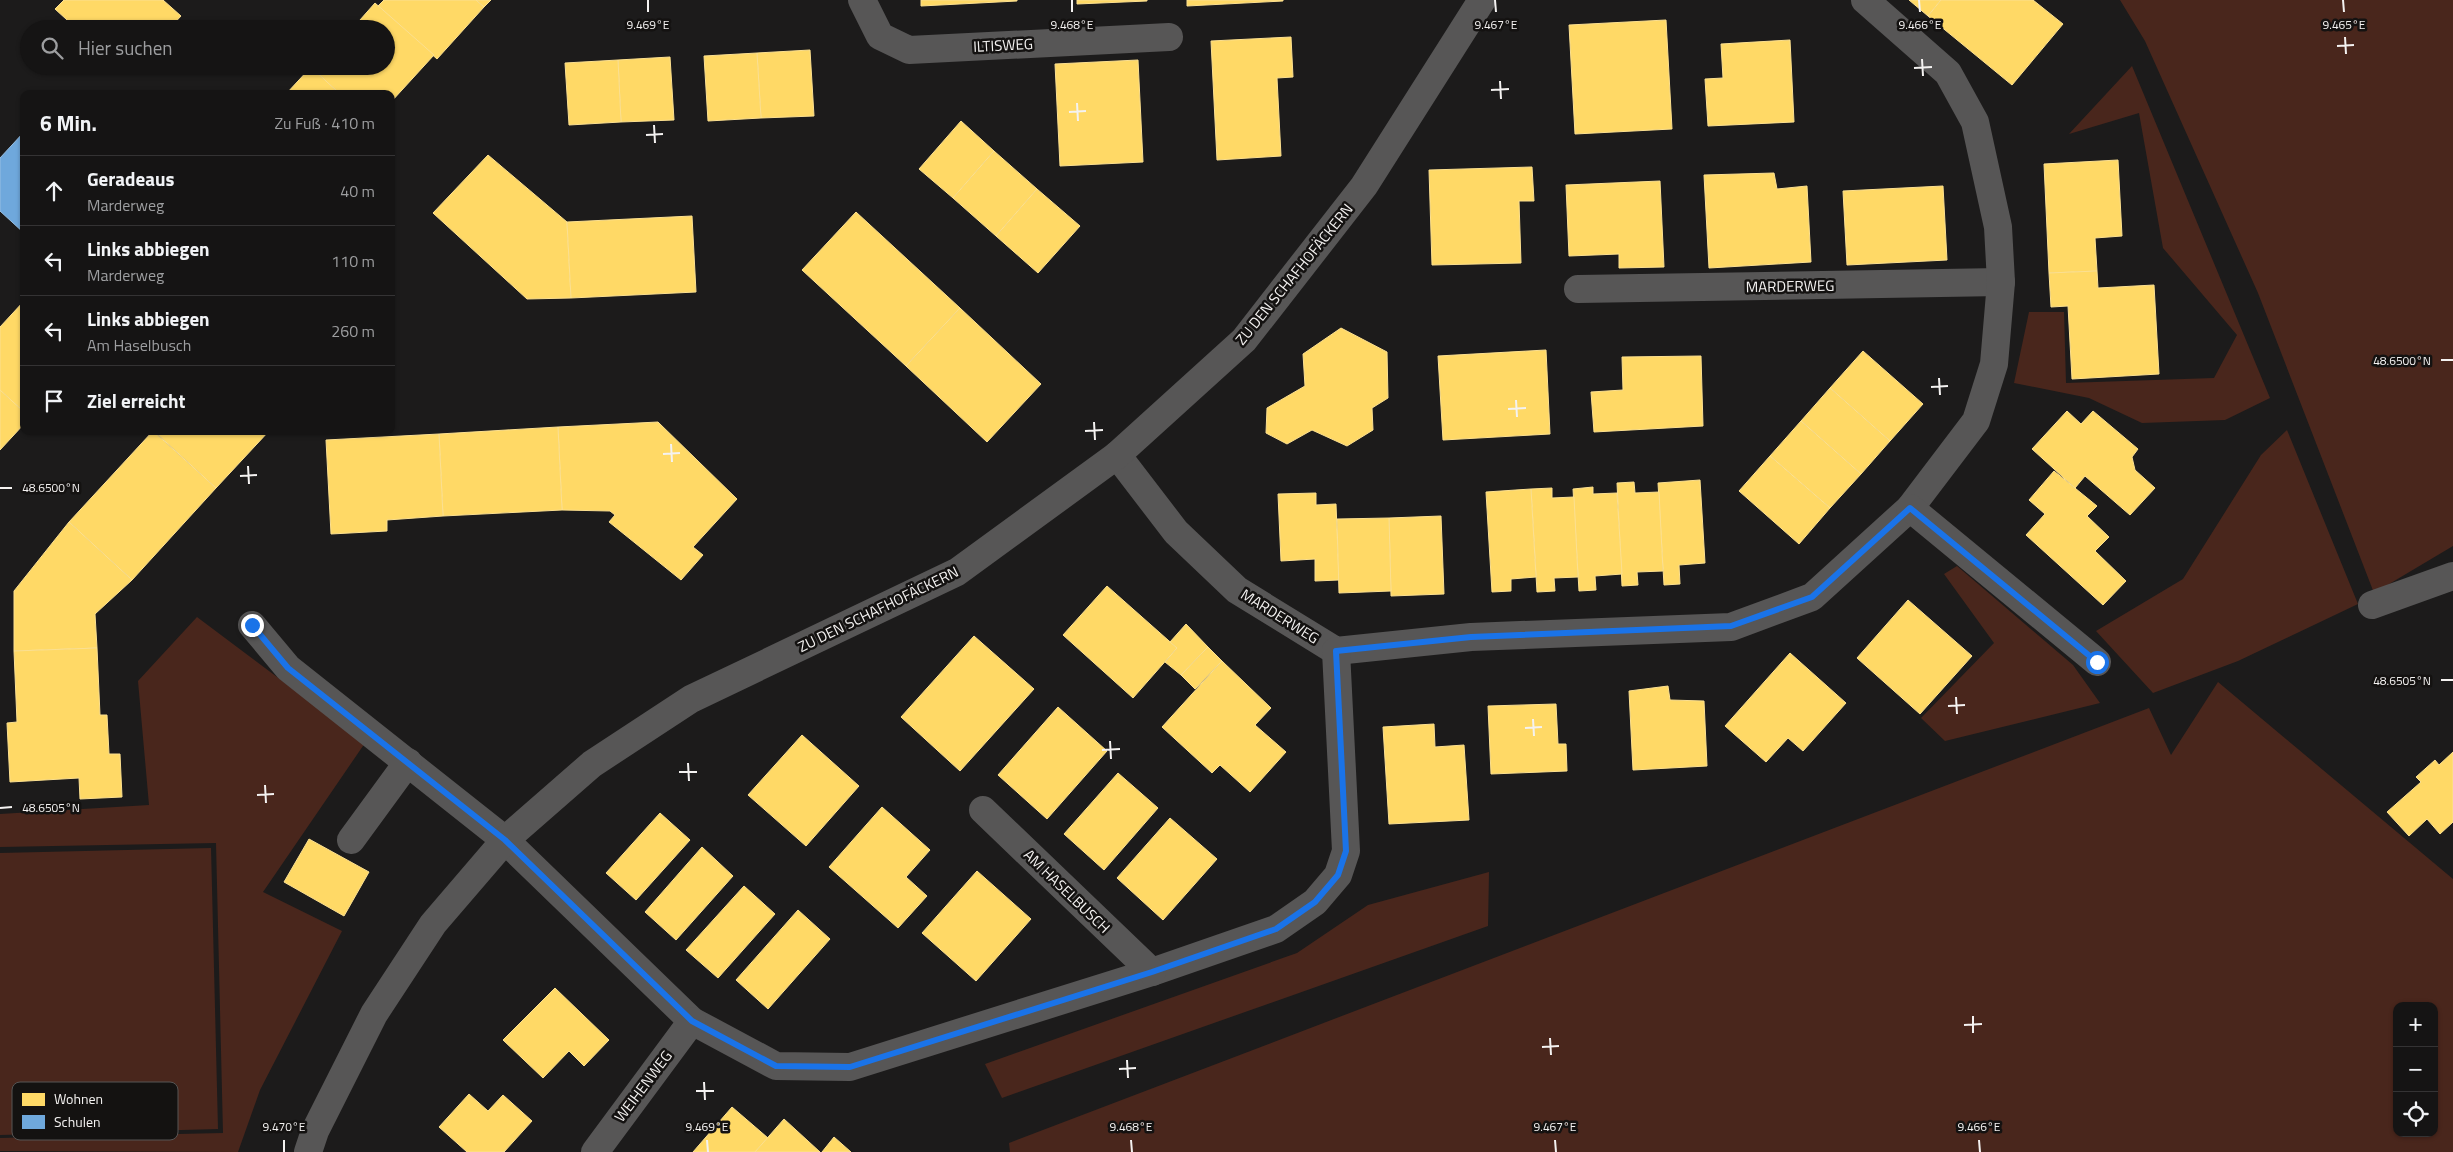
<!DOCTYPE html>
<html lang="de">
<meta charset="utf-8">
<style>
:root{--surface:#151414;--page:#222122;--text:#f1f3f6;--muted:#9d9ea0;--line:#343334}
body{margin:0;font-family:"Titillium Web",sans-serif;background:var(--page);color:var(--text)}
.controls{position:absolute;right:15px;bottom:15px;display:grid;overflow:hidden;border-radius:10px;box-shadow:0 1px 4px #0004}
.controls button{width:45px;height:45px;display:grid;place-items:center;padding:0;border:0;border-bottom:1px solid var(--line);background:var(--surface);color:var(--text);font:25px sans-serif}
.stop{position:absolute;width:15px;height:15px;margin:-11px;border:4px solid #1a73e8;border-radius:50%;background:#fff}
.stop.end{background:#1a73e8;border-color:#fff;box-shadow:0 1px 5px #0008}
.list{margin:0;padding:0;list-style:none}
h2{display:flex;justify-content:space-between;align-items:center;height:65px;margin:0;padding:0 20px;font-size:21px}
h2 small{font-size:16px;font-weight:400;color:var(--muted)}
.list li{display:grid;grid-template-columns:32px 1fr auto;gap:15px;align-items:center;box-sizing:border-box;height:70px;padding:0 20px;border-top:1px solid var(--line)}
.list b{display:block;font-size:19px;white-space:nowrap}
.list p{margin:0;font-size:16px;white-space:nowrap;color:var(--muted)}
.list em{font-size:16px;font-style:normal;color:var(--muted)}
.icon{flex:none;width:28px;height:28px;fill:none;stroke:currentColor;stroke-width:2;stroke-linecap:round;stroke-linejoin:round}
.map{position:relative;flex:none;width:2453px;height:1152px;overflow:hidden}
.search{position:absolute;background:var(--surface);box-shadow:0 1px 4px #0004;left:20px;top:20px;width:375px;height:55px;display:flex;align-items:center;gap:12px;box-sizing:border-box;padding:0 18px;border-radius:28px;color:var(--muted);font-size:19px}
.panel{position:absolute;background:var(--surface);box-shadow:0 1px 4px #0004;left:20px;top:90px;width:375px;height:345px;border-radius:10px}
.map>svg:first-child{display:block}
.green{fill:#49261c;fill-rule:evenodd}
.homes{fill:#ffd966;stroke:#fce090}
.schools{fill:#6fa8dc;stroke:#97bee2}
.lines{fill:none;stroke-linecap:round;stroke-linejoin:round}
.minor{stroke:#575656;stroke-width:28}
.route{stroke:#1a73e8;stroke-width:6}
.ticks{fill:none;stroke:#f4f2f1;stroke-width:2}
.labels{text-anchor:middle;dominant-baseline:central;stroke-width:5;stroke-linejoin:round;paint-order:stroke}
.street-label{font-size:15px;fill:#f4f2f1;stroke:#141211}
.key{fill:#141211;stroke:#575554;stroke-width:1}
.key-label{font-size:14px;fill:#f4f2f1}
.ticks-label{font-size:12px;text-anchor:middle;fill:#f4f2f1;stroke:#141211;stroke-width:5;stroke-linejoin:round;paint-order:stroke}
</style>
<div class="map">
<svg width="2453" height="1152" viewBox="0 0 2453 1152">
<rect width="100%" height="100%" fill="#1c1b1b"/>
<g class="green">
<path d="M2120,0H2453V546L2374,593L2258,293L2145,41Z"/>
<path d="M2132,66L2270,398L2225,420L2142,423L2089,398L2014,383L2029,312H2064L2066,383L2214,378L2237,335L2163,248L2139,113L2069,134Z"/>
<path d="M2287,430L2358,604L2238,661L2153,693L2096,631L2183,579L2261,455Z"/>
<path d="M1957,566L2073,665L2100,703L1945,741L1921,718L1994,643L1944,574Z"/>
<path d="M197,617L365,743L263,892L342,931L260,1090L238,1152L0,1151V1138L223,1133L216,843L0,847V814L149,805L138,681Z"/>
<path d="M2218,682L2453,879V1152H1010L1009,1143L2149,708L2171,755ZM2397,1006H2434V1133H2397Z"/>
<path d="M211,848L218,1129L0,1135V853Z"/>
<path d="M1489,872L1488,926L1002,1098L985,1064L1297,953L1368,905Z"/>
</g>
<g class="homes">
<path d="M64,0H163L181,16L169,29H77L55,9Z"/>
<path d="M384,0H476L484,7L437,59L378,6Z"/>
<path d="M476,0H491L484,7Z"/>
<path d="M921,0H1017V1L921,6Z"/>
<path d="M1077,0H1147V1L1077,4Z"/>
<path d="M1187,0H1283V1L1187,6Z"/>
<path d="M1909,0H1941L1928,16Z"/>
<path d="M1941,0H2033L2063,24L2012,85L1928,16Z"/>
<path d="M375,3L434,55L391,102V94H340L314,70L317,66H386V29H352Z"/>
<path d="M1666,20L1672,129L1575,134L1569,25Z"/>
<path d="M1291,37L1293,77L1277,78L1281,156L1217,160L1211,41Z"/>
<path d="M1790,40L1794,122L1708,126L1705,79L1723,78L1721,44Z"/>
<path d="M810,50L814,116L761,118L757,53Z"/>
<path d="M757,53L761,118L708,121L704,56Z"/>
<path d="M670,57L674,120L621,122L618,60Z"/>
<path d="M618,60L621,122L569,125L565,63Z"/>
<path d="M1138,60L1143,162L1060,166L1055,64Z"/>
<path d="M120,66H135L129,74Z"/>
<path d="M311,67L314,70L340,94H286Z"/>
<path d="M961,121L994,151L953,198L919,169Z"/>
<path d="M994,151L1037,189L996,236L953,198Z"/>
<path d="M488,155L567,222L571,298L527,299L433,213Z"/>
<path d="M2118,160L2122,236L2095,238L2097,271L2049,273L2044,164Z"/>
<path d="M1532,167L1534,201H1519L1521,263L1432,265L1429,170Z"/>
<path d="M1774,173L1777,189L1807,186L1811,262L1709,268L1704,175Z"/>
<path d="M1660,181L1664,267L1619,268V254L1569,256L1566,185Z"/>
<path d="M1943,186L1947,260L1847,265L1843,191Z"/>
<path d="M1037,189L1080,226L1038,273L996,236Z"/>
<path d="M856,212L960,308L906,366L802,270Z"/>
<path d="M692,216L696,292L571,298L567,222Z"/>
<path d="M2097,271L2098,288L2154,285L2159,374L2072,379L2068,306L2051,307L2049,273Z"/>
<path d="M24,301V412L0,390V327Z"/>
<path d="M960,308L1041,384L987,442L906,366Z"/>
<path d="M1341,328L1387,352L1388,398L1372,408L1373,430L1347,446L1312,430L1287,444L1266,433L1267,408L1305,386L1303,354Z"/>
<path d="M1546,350L1550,434L1443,440L1438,356Z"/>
<path d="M1863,351L1923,404L1890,441L1830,388Z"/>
<path d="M1701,356L1703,426L1594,432L1591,392L1623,390L1622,357Z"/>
<path d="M1830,388L1890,441L1861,474L1801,421Z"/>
<path d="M0,390L24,412V424L0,450Z"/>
<path d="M2067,411L2081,424L2093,411L2138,449L2132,457L2135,470L2155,488L2130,515L2085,476L2075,488L2032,449Z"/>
<path d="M1801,421L1861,474L1830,508L1770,456Z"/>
<path d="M658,422L737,499L693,547L703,555L681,580L609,522L615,515L610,511L562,510L558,427Z"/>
<path d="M558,427L562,510L443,516L439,434Z"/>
<path d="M153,431L216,488L132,580L69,522Z"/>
<path d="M154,431H269L216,488Z"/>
<path d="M439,434L443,516L387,520V531L331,534L326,440Z"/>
<path d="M1770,456L1830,508L1799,544L1739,491Z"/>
<path d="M2054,471L2097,506L2087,516L2109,537L2095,551L2126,581L2103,605L2026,535L2045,514L2029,500Z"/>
<path d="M1700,480L1705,563L1679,565L1680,584L1664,585L1658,483Z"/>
<path d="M1634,482L1635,493L1659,492L1663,571L1637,572L1638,585L1622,586L1617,483Z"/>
<path d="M1593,487V494L1617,493L1622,574L1595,576L1596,590L1579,591L1573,489Z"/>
<path d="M1552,488V498L1574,497L1578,577L1554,578L1555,591L1537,592L1531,489Z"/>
<path d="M1531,489L1536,577L1511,579V591L1492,592L1486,492Z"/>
<path d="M1316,493V505L1336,504L1339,580L1315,581V559L1281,561L1278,494Z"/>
<path d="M1441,516L1444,594L1391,596L1389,518Z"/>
<path d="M1389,518L1391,591L1339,593L1337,519Z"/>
<path d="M69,522L132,580L95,614L97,648L14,651V591Z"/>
<path d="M1107,586L1177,648L1133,698L1063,635Z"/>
<path d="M1908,600L1972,656L1920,714L1857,658Z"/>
<path d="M1186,624L1208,647L1181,675L1165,662L1177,648L1170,642Z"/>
<path d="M974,636L1034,689L960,771L901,717Z"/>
<path d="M1208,647L1222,661L1195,689L1181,675Z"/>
<path d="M97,648L100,715H107L109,754H120L122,797L80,799L79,778L10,782L7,723L17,722L14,651Z"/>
<path d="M1790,653L1846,703L1803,751L1788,738L1766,762L1725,726Z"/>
<path d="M1222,661L1271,708L1255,725L1286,752L1250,792L1220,765L1212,773L1162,727Z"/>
<path d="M1668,686L1670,700L1704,701L1707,766L1633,770L1629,691Z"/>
<path d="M1556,704L1558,744H1566L1567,771L1491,774L1488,706Z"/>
<path d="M1058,707L1107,751L1047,819L998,775Z"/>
<path d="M1434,724L1435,747L1464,745L1469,820L1389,824L1383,727Z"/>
<path d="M802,735L859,786L806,846L748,795Z"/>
<path d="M2453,752V822L2440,834L2427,819L2409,836L2387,812L2421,782L2416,777L2435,760L2439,765Z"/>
<path d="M1118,773L1158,808L1104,870L1064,834Z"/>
<path d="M882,807L930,850L906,877L927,896L898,928L829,867Z"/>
<path d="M660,813L690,840L636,900L606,873Z"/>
<path d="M1170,818L1217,859L1163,920L1117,878Z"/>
<path d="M309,839L369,872L344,916L284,882Z"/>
<path d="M702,847L733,876L676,940L645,912Z"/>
<path d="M977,871L1031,919L976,981L922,933Z"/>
<path d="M744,886L775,914L718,978L686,950Z"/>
<path d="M798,910L830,939L768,1009L736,980Z"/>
<path d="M555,988L609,1040L584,1066L569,1051L543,1078L503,1040Z"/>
<path d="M469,1094L488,1111L503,1095L532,1121L504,1152H467L439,1127Z"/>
<path d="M732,1107L768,1138L755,1152H693Z"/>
<path d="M784,1119L820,1152H755Z"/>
<path d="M834,1137L851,1152H822Z"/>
</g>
<path class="schools" d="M24,132V233L0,211V158Z"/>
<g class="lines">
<g class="minor">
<path d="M862,0L880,36L909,50L1169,37"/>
<path d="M1578,289L2001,282"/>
<path d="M1117,455L1176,532L1237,590L1336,651L1471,637L1731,627L1812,597L1910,508L1976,421L1994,364L2001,282L1998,227L1975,122L1948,73L1865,0"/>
<path d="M1910,508L2097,662"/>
<path d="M2372,605L2453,576"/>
<path d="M252,625L288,668L505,840L692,1021L776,1066L850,1067L1152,972L1276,929L1315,902L1338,875L1346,851L1336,651"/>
<path d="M983,810L1152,972"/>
<path d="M351,840L408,762"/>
<path d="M308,1152L315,1131L374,1014L433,924L505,840L592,764L691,699L957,572L1116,456L1244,340L1364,186L1482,0"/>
<path d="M595,1152L692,1021"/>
</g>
</g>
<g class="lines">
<path class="route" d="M252,625L288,668L505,840L692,1021L776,1066L850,1067L1152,972L1276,929L1315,902L1338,875L1346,851L1336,651L1471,637L1731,626L1812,597L1910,508L2097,662"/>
</g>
<path class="ticks" d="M648,0V12M1072,0V12M1495,0L1496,12M1919,0L1920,12M2343,0L2344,12M2345,37L2346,54M2337,46L2354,45M1922,59L1923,76M1914,68L1932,67M1500,81L1501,99M1491,90L1509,89M1077,103L1078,121M1069,112L1086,111M654,125L655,143M646,135L663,134M2441,360H2453M1939,378L1940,395M1931,387L1948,386M1516,400L1517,417M1508,409L1526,408M1094,422L1095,440M1085,431L1103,430M671,444L672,462M663,454L680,453M248,466L249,484M240,476L257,475M0,488H12M2441,680H2453M1956,697L1957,714M1948,706L1965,705M1533,719L1534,736M1525,728L1542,727M1110,741L1111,759M1102,750L1120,749M688,763L689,781M679,772H697M265,785L266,803M257,795L274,794M0,808L12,807M1973,1016V1033M1964,1025L1982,1024M1550,1038L1551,1055M1542,1047L1559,1046M1127,1060L1128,1078M1119,1069L1136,1068M704,1082L705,1100M696,1091H714M284,1140V1152M707,1140L708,1152M1131,1140L1132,1152M1555,1140L1556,1152M1979,1140L1980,1152"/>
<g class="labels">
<g class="street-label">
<text transform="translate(1003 45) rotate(-3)">ILTISWEG</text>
<text transform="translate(1294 274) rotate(-51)">ZU DEN SCHAFHOFÄCKERN</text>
<text transform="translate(1790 286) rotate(-1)">MARDERWEG</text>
<text transform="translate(878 609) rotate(-26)">ZU DEN SCHAFHOFÄCKERN</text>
<text transform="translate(1280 616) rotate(32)">MARDERWEG</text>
<text transform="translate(1067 891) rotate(44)">AM HASELBUSCH</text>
<text transform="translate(643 1086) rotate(-53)">WEIHENWEG</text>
</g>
</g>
<rect x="12" y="1082" width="166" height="58" rx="8" class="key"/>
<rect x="22" y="1093" width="23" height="13" fill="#ffd966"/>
<rect x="22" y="1115" width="23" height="14" fill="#6fa8dc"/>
<g class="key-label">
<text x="54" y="1104">Wohnen</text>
<text x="54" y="1127">Schulen</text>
</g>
<g class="ticks-label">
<text x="648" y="29">9.469°E</text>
<text x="1072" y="29">9.468°E</text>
<text x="1496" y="29">9.467°E</text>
<text x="1920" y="29">9.466°E</text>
<text x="2344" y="29">9.465°E</text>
<text x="2402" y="365">48.6500°N</text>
<text x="51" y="492">48.6500°N</text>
<text x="2402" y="685">48.6505°N</text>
<text x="51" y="812">48.6505°N</text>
<text x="284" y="1131">9.470°E</text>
<text x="707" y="1131">9.469°E</text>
<text x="1131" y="1131">9.468°E</text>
<text x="1555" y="1131">9.467°E</text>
<text x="1979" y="1131">9.466°E</text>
</g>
</svg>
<div class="controls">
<button>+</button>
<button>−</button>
<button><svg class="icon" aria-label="locate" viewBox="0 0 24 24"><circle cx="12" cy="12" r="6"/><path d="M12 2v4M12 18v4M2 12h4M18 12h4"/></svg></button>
</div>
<div class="stop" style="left:2097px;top:662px"></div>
<div class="stop end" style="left:252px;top:625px"></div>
<div class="search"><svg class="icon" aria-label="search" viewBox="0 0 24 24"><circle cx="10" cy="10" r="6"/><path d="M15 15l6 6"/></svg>Hier suchen</div>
<section class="panel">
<h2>6 Min.<small>Zu Fuß · 410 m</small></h2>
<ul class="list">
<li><svg class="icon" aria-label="ahead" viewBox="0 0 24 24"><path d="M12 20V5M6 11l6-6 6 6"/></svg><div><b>Geradeaus</b><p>Marderweg</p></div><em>40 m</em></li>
<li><svg class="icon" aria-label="left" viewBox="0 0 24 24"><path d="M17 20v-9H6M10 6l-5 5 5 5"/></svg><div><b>Links abbiegen</b><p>Marderweg</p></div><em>110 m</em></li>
<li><svg class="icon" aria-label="left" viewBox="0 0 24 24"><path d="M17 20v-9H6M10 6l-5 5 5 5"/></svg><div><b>Links abbiegen</b><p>Am Haselbusch</p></div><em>260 m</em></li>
<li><svg class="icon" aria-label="arrive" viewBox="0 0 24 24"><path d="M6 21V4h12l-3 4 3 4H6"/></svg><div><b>Ziel erreicht</b></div></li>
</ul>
</section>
</div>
